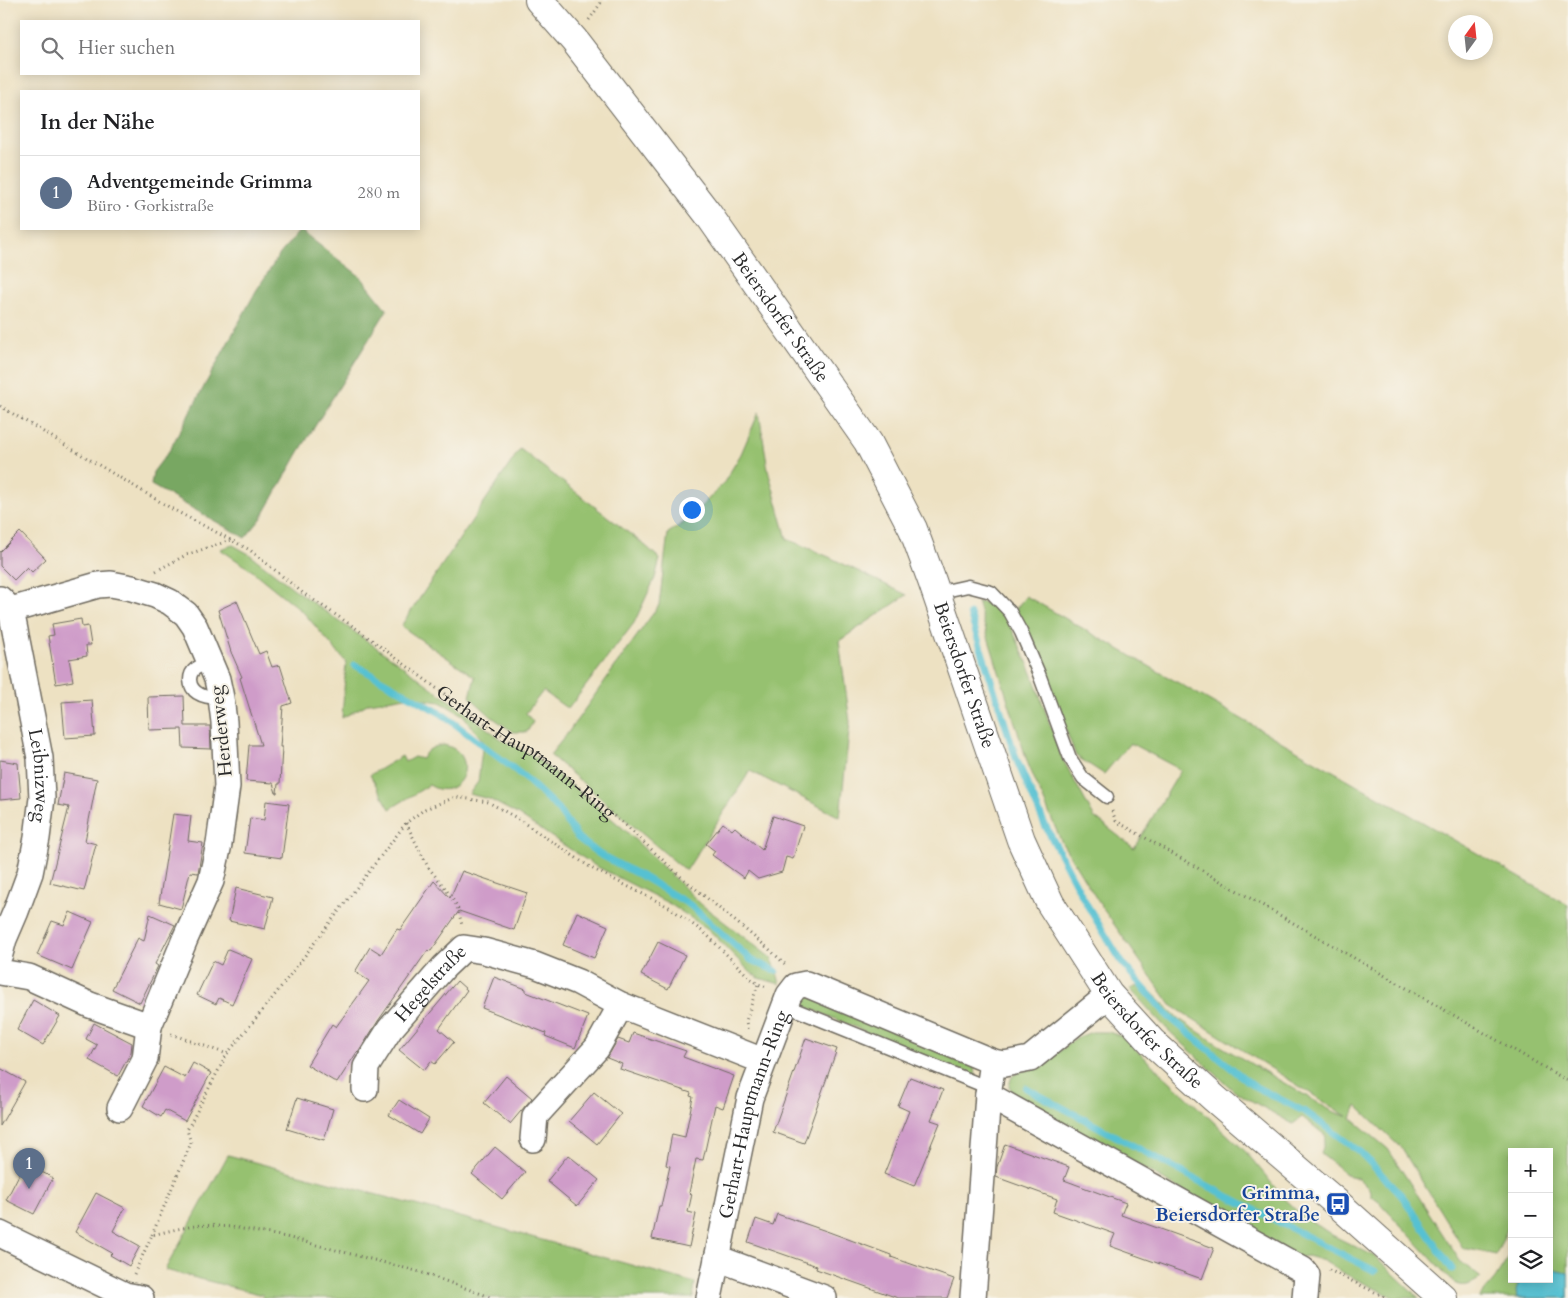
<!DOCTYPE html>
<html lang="de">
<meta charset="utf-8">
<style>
:root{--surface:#fff;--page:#f6f6f6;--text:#202124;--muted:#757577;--line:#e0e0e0;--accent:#1f6fb2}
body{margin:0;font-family:Cardo,serif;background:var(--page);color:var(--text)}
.controls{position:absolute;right:15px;bottom:15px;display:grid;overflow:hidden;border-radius:0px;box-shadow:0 2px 12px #0003}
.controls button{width:45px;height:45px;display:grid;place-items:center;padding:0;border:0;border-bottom:1px solid var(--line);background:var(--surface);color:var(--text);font:25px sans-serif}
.compass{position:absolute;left:1448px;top:15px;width:45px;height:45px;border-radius:50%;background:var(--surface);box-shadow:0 2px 12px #0003;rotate:15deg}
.you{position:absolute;left:691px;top:509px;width:18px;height:18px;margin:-12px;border:4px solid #fff;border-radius:50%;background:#1a73e8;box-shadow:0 0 0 8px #1a73e833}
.badge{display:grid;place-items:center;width:32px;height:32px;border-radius:50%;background:var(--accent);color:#fff;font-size:16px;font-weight:700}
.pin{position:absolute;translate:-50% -41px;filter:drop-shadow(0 1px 2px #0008)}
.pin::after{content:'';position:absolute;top:26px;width:18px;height:15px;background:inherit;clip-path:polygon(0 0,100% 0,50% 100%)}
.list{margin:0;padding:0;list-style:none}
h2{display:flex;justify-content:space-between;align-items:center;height:65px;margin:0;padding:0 20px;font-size:21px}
h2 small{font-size:16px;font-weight:400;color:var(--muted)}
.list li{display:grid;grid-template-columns:32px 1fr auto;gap:15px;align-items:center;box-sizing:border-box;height:75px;padding:0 20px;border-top:1px solid var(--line)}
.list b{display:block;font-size:19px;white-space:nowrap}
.list p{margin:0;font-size:16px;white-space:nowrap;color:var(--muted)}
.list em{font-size:16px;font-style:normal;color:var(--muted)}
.icon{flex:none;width:28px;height:28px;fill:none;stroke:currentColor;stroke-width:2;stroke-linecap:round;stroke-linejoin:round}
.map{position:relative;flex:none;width:1568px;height:1298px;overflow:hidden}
.search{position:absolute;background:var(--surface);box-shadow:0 2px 12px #0003;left:20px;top:20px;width:400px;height:55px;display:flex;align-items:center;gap:12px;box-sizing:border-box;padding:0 18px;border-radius:0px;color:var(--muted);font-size:19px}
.panel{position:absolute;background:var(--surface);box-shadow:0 2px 12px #0003;left:20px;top:90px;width:400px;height:140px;border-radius:0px}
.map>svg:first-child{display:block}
.green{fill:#96c16f;stroke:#60764d}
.forest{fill:#78a762;stroke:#526946}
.water{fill:#57c1d2;stroke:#41767e}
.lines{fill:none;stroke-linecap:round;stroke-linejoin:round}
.stream{stroke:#57c1d2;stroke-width:7}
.building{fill:#cf9cc9}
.lane-casing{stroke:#6f6b60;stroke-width:15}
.street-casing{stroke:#6f6b60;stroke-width:28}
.secondary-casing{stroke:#6f6b60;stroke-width:30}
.path{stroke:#6f6b60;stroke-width:3;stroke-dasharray:1 4;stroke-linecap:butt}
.lane{stroke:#fff;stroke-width:12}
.street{stroke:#fff;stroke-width:25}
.secondary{stroke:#fff;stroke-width:28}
.labels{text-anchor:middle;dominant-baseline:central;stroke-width:4;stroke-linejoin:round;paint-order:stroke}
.street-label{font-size:19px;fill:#2b2b2b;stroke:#f7f3e8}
.transit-label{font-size:19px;font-weight:bold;fill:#164399;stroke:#f7f3e8;text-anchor:end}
</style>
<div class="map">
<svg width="1568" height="1298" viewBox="0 0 1568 1298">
<rect width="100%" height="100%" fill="#f7f3e8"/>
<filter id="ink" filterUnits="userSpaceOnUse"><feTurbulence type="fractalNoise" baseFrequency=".02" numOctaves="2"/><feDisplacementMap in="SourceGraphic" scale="10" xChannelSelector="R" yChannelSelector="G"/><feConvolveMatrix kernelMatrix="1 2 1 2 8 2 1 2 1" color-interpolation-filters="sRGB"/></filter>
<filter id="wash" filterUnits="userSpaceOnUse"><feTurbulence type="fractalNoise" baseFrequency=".0096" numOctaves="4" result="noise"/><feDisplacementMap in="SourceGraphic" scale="20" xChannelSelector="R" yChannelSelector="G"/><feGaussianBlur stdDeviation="1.12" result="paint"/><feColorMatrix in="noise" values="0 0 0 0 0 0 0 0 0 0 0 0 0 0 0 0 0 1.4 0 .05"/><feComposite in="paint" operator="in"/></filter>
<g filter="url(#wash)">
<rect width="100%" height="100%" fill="#ede1c2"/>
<g class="green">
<path d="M759,412L768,470L787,539L829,557L907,595L839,641L850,722L840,817L750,771L686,871L550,755L567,734L659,605L668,533L688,520L723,484L741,454Z"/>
<path d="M520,449L647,547L660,559L655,578L634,623L568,709L543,691L526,713L533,722L527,732H513L492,717L470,697L475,677L401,626Z"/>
<path d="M233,545L249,554L302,595L397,662L504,741L533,756L580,792L625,830L702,905L771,958L776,968L780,984L759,978L750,972L709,930L670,904L594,865L517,814L489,799L469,794L478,782L483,741L463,715L440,702L406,697L369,703L342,718L346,662L304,613L251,570L220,549Z"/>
<path d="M1026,596L1568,905V1298H1479L1495,1279L1512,1252V1279H1549V1152H1512V1218L1496,1255L1463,1248L1402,1149L1357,1106L1351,1118L1388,1149L1460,1261L1481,1278C1469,1285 1466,1288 1454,1283L1379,1202L1371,1196V1191L1358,1178L1350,1177L1321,1154L1326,1136L1302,1117L1293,1124L1234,1091L1167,1029L1130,989L1143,984L1179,1019L1219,1045L1332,1111L1348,1117L1171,1005L1101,906L1062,843L1028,764L977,602L994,604L1007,618L1032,673L1061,756L1094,817L1134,848L1181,770L1130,743L1104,774L1076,756L1027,630L1015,610Z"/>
<path d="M444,745C483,754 460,805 429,785L390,809L370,775L402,756L405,762L414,757L422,759C426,750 433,746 444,745Z"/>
<path d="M809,996L975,1066L976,1078L797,1003L803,998Z"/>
<path d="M1092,1032H1108L1121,1036L1245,1151L1266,1176L1282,1197L1298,1212L1332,1235L1376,1257L1419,1298H1395L1343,1273L1324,1261L1307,1256L1295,1258L1275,1243L1014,1095L1009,1086L1012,1076L1020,1072L1045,1065L1057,1053L1076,1038Z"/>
<path d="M228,1155L464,1218L695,1283L693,1298H263V1295L165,1270Z"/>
</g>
<path class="forest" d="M300,230L361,277L387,310L299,452L261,519L245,538L151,485L153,472L169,451L256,291L280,254Z"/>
<path class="water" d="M1549,1270H1554L1568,1273V1298H1517L1516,1291L1520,1279H1549Z"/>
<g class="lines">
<g class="stream">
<path d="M970,614L1017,761L1045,825L1087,905L1123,964L1168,1016L1252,1085L1307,1113L1360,1152L1402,1196L1452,1269"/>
<path d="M355,665L442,714L523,776L557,808L578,838L599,854L645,878L690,905L751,960L776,971"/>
<path d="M1026,1088L1210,1187L1375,1271"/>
</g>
</g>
<g id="blocks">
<g class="building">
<path d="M20,532L46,559L32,572L27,567L14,580L0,566V552Z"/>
<path d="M237,601L259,654L266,651L272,667L280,665L292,703L283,706L280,747H282L280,784H278L277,793H276L273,783L246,781L249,745H261L240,678L242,677L231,652L218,610Z"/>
<path d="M81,619L82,627L88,626L91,645H86L87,656L69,659L73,681L56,684L48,636L54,635L52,624Z"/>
<path d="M184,696L185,726H210L211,749L183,748L182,729L149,730L148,697Z"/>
<path d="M92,700L95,736L65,738L62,702Z"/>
<path d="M0,760L18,763L21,798L0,800Z"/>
<path d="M64,773L97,779L85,841L96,844L84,891L50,883L69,807L58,805Z"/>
<path d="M266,801L289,804L282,858L245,853L250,818L264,820Z"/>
<path d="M173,814L191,816L188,841L203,843L198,873L190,872L181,909L159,903Z"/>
<path d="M773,816L803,826L793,859L786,857L782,872L758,879L748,871L744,878L712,855L715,851L706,844L723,823L732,830L735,827L762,850Z"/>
<path d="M462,871L527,893L514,930L459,911L431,951L428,950L378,1021L358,1053L357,1052L337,1083L307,1065L332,1024L336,1027L369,981L355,972L370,947L381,954L397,929L400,930L434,881L450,898Z"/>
<path d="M236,888L273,897L265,929L229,921Z"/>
<path d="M70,912L93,922L72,970L37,955L52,921L64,925Z"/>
<path d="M577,912L608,926L594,958L563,945Z"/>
<path d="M150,914L175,925L155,964L158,966L140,1003L112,989L138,938L144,941Z"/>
<path d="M658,942L685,955L668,989L641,975Z"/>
<path d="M228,949L252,959L232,1004L219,998L216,1004L197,995L213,961L221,965Z"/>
<path d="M494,977L526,989V992L588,1016L575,1048L545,1036L546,1033L482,1008Z"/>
<path d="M457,981L467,990L439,1029L454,1042L435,1064L431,1061L424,1070L399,1050Z"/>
<path d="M33,1000L60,1016L43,1045L17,1030Z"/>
<path d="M94,1023L132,1043L131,1052L118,1076L89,1060L97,1045L86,1039Z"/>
<path d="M633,1033L686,1051L683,1057L734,1076L723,1108L715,1105L703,1160L696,1159L689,1193L692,1194L688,1212L696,1214L689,1247L652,1239L659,1206H661L670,1166L666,1165L672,1134L685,1137L693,1097L690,1096L691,1093L620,1069L622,1064L607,1058L618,1039L629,1043Z"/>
<path d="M806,1038L837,1049L804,1143L773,1132Z"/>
<path d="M193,1063L211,1073L185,1121L165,1110L161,1117L143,1106L164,1067L185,1078Z"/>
<path d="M0,1068L25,1082L0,1126Z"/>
<path d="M506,1076L532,1098L510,1124L484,1103Z"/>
<path d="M910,1077L943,1090L931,1120L940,1123L914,1186L884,1174L909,1111L898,1106Z"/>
<path d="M594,1092L621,1114L597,1144L569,1121Z"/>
<path d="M297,1098L333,1109L324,1140L287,1129Z"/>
<path d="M399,1100L429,1119L420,1134L389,1115Z"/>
<path d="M1005,1144L1069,1167L1064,1180L1126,1203L1121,1215L1214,1248L1202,1279L1110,1246L1115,1234L1053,1212L1057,1199L996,1177L997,1167Z"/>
<path d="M495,1147L525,1172L502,1199L472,1174Z"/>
<path d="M568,1155L599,1180L577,1206L547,1181Z"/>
<path d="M25,1163L53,1178L34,1214L6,1200Z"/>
<path d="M96,1193L125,1208L113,1231L140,1246L129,1266L110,1255L112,1253L75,1232Z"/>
<path d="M777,1214L829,1232L891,1255V1257L954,1279L947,1298H898L816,1269L817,1266L748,1242L756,1219L773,1225Z"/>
</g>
</g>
</g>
<g filter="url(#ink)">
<use href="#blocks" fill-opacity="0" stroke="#6f6b60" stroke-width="1"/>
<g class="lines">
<defs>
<g id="lane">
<path d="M936,593L968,586L991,592L1010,612L1021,632L1039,674L1070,758L1083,778L1107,797"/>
<path d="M209,662C205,664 199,666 195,669C191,672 190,675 190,680C191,696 208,698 221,698"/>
<path d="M784,1005L989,1088"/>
</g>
<g id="street">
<path id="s2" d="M0,599L11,610L40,758L42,798L37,838L30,873L16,911L4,939L0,954"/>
<path d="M0,972L29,977L90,1005L149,1026L185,939L211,881L219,844L227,786L224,722L221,698L217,679L195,627L186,614L170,602L155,595L132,588L111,584L98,585L11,610"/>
<path d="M993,1062L1004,1064L1030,1059L1109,995"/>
<path id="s3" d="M365,1089L366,1067L390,1029L444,967L464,948L484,951L535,965L578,982L621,1005L763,1061"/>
<path d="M120,1108L145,1059L149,1026"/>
<path d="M533,1139L535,1116L597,1048L621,1005"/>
<path d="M0,1234L125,1295L141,1298"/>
<path d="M717,1258L824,1298"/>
<path id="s4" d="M709,1298L750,1098L789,995L796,986L806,984L993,1062L988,1095L1303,1270L1307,1275L1305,1298"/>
<path d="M973,1298L988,1095"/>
</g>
<g id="secondary">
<path id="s5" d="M539,0L574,40L708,214L868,442L913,529L932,581L1021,840L1050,903L1109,995L1152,1042L1214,1098L1338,1204L1443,1298"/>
</g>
</defs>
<use href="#lane" class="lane-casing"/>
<use href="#street" class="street-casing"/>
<use href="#secondary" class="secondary-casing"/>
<g class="path">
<path d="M589,20L603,0"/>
<path id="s1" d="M0,406L174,510L250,550L303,593L357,629L466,710L505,737L535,752L625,825L680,876L769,949L787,966"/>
<path d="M156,571L186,555L231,540"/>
<path d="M1112,811L1116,821L1568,1081"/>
<path d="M406,823L428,867L445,888L457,906L462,925"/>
<path d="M747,1029L746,1021L758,984"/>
<path d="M171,1034L227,1054"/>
<path d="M152,1235L191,1143L187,1130L227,1054L274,996L406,823L425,809L456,797L488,802L515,817L593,869L669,907L706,934L750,978L758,984L767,987"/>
<path d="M1329,1270L1387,1298"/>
<path d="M134,1274L152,1235L177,1229L201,1225L232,1227L286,1237L420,1272L493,1298"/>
</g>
<use href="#lane" class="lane"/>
<use href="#street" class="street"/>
<use href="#secondary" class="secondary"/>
</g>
</g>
<defs>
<symbol id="bus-square" viewBox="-11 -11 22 22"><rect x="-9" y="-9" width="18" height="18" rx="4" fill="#1a4fb4" stroke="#f7f3e8"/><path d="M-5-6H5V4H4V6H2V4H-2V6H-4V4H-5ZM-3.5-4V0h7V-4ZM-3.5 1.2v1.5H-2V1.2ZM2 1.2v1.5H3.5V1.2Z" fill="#fff"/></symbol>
</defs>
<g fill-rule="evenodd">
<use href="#bus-square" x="1324" y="1190" width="28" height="28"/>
</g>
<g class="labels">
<g class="street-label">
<text stroke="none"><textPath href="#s5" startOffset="399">Beiersdorfer Straße</textPath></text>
<text stroke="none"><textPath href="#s5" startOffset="804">Beiersdorfer Straße</textPath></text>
<text transform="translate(221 731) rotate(-96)">Herderweg</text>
<text stroke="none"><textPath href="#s1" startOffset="631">Gerhart-Hauptmann-Ring</textPath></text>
<text stroke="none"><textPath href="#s2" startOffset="184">Leibnizweg</textPath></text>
<text stroke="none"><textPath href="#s3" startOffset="128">Hegelstraße</textPath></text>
<text stroke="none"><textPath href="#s5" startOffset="1209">Beiersdorfer Straße</textPath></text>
<text stroke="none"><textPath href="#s4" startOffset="189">Gerhart-Hauptmann-Ring</textPath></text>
</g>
<g class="transit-label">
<text x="1320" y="1193">Grimma,<tspan x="1320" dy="22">Beiersdorfer Straße</tspan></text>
</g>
</g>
</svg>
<div class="controls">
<button>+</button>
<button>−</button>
<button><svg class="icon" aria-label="layers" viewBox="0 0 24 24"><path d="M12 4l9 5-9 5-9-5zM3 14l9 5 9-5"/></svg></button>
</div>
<svg class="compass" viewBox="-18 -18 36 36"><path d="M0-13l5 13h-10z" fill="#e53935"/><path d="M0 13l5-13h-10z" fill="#757577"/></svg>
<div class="you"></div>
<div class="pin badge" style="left:29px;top:1189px;background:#5c6f8a">1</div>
<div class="search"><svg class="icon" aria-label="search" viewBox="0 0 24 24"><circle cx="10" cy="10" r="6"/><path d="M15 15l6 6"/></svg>Hier suchen</div>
<section class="panel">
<h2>In der Nähe<small></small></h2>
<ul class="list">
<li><span class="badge" style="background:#5c6f8a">1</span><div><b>Adventgemeinde Grimma</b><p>Büro · Gorkistraße</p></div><em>280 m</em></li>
</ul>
</section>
</div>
